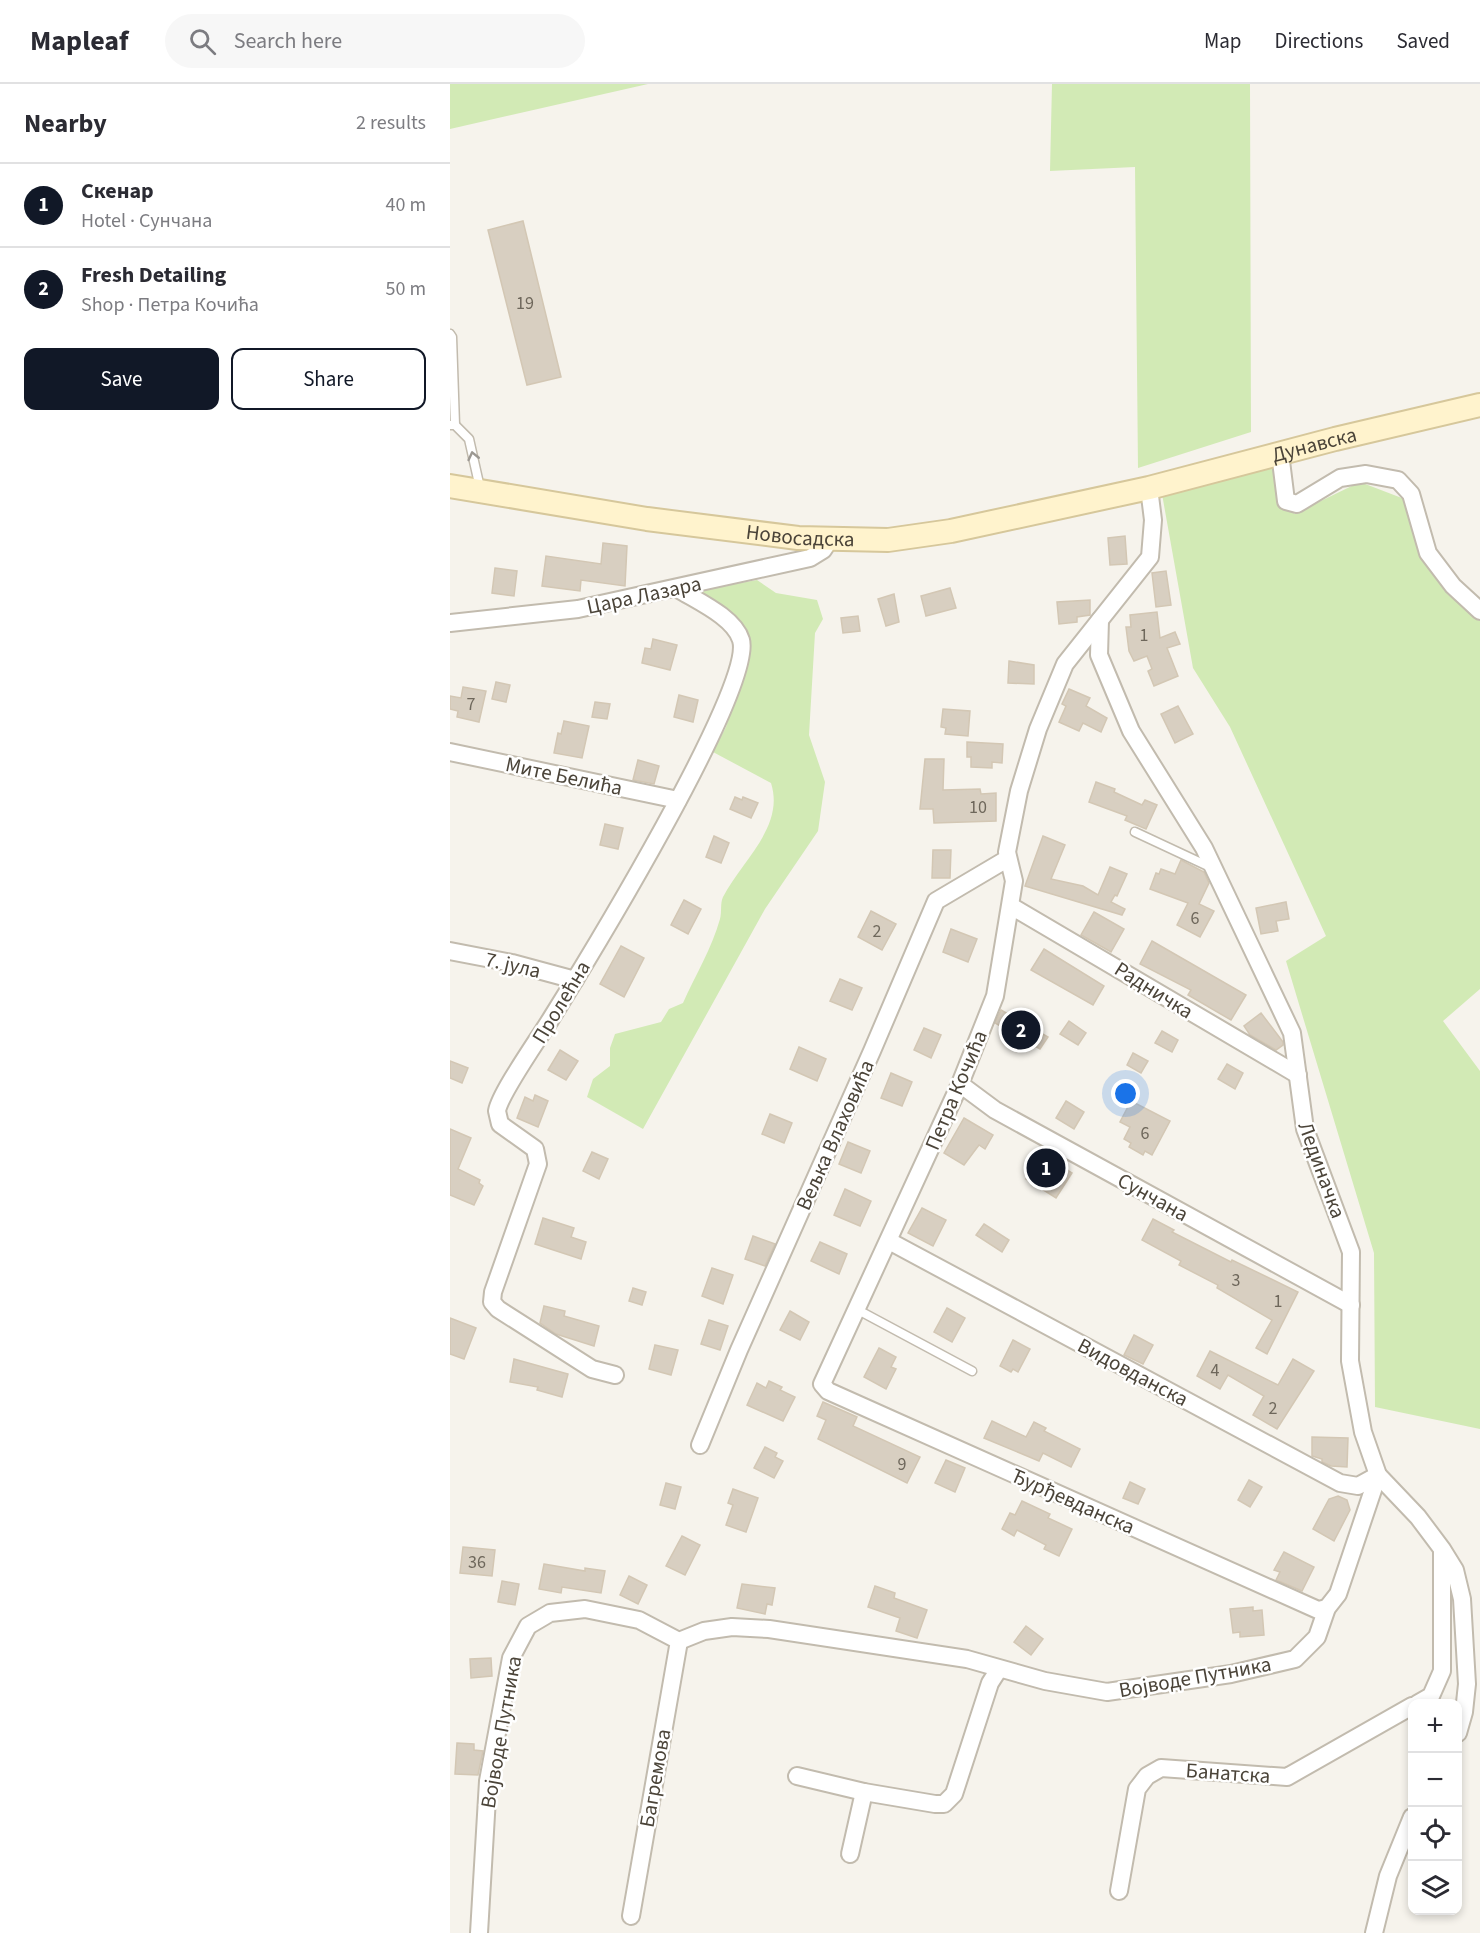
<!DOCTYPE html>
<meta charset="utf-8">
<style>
:root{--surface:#fff;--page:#f7f7f7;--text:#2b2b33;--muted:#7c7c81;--line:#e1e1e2;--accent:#111827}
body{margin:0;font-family:"Source Sans 3",sans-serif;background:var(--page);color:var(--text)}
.controls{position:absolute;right:18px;bottom:18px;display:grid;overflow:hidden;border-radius:12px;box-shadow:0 3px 9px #0003}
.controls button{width:54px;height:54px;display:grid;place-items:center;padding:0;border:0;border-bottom:2px solid var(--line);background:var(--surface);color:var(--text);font:30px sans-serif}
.you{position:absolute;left:676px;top:1010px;width:21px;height:21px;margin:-15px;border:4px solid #fff;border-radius:50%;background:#1a73e8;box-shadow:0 0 0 9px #1a73e833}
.badge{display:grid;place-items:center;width:39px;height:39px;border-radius:50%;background:var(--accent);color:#fff;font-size:20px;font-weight:700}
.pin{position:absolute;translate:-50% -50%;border:3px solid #fff;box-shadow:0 2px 6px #0006}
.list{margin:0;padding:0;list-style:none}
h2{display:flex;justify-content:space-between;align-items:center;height:78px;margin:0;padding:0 24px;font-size:26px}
h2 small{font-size:20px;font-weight:400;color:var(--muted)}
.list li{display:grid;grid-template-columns:39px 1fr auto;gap:18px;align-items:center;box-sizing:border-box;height:84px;padding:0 24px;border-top:2px solid var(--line)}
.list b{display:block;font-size:22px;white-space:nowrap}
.list p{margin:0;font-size:20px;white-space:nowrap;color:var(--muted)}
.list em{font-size:20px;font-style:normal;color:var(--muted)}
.actions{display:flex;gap:12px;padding:18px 24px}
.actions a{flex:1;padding:14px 0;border:2px solid var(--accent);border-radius:12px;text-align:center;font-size:21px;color:var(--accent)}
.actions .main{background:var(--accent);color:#fff}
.icon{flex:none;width:33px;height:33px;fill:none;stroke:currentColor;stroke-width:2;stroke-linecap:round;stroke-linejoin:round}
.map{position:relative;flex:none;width:1030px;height:1849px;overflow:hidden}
header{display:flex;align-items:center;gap:36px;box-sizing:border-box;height:84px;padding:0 30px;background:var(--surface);border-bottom:2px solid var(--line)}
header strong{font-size:28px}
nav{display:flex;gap:33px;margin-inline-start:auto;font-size:21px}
.search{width:420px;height:54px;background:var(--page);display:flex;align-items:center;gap:15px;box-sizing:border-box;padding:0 21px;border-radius:33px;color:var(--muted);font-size:22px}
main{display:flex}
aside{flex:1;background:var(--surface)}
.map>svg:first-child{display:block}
.green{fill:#d2eab5}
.building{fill:#d8cfc1;stroke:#d3c7b4;stroke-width:1.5}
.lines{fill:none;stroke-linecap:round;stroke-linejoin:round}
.lane-casing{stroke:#c2bbae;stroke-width:11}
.street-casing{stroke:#c2bbae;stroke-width:20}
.secondary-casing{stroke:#d6c79b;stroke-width:26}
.lane{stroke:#fff;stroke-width:8}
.street{stroke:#fff;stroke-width:16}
.secondary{stroke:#fff3cd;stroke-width:22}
.oneway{stroke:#9c9892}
.labels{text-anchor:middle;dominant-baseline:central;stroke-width:5;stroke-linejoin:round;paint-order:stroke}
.number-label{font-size:18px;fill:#6e675b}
.street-label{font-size:21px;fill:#4b4439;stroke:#fff}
</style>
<header>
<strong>Mapleaf</strong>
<div class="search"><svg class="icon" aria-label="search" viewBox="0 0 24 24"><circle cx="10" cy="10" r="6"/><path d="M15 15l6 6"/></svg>Search here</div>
<nav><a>Map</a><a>Directions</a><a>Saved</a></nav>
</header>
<main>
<aside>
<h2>Nearby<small>2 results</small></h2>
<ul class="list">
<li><span class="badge">1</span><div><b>Скенар</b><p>Hotel · Сунчана</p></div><em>40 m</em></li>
<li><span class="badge">2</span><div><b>Fresh Detailing</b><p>Shop · Петра Кочића</p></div><em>50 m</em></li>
</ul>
<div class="actions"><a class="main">Save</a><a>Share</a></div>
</aside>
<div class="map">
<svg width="1030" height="1849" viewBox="0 0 1030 1849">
<rect width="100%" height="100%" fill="#f6f3ec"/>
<g class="green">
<path d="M0,0H198L0,45Z"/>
<path d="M602,0H800L801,348L688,384L685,83L600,87Z"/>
<path d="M838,378L844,430L910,398L957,416L981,486L1030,536V905L993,937L1030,987V1345L925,1323L924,1169L836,877L876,852L780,643L743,584L712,410Z"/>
<path d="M307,496L326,509L367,516L373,535L365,549L359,651L375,698L368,747L315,825L193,1045L137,1013L143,995L160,982V964L165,950L211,938L219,925L233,919C245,892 262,864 270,835C272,828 270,819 273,813C292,776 335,743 321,699L263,668L276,643L301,560L294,546L249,513L256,505Z"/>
</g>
<g class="building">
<path d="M73,137L111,293L77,301L38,146Z"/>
<path d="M675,452L677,480L660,481L658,454Z"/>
<path d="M153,459L177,462L175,502L131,496L130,507L92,502L96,472L151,480Z"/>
<path d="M45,484L67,487L64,512L42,509Z"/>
<path d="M716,487L721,521L706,523L702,489Z"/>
<path d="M500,504L506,524L476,532L471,512Z"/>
<path d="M444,510L449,538L436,542L428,515Z"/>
<path d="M640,516V531L627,533V538L609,540L607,518Z"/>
<path d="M707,528L710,554L725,548L730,560L717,564L728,592L704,602L698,587L702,585L697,572L684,577L679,567L676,543H681L680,531Z"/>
<path d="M408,532L410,547L393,549L391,534Z"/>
<path d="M203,555L227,561L220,586L192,579L195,564L201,565Z"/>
<path d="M559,577L584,581V600L558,599Z"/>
<path d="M46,598L60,601L56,618L42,615Z"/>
<path d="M13,603L36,607L29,638L7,633L8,627L0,625V612L11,614Z"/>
<path d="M619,605L640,614L636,622L657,634L651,648L633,639L629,647L609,638L616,622L612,620Z"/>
<path d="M229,611L248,616L243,638L224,633Z"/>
<path d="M145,618L160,620L157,635L142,633Z"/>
<path d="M728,622L743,650L725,659L711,630Z"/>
<path d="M493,625L520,627L518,652L495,650L496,644L491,643Z"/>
<path d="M114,637L139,642L132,674L104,669L108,649L111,650Z"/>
<path d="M517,658L553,660L552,679L542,678V684L521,683V673H517Z"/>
<path d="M475,675H494L493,706L530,705L531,710L546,709V737L484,739L483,725H470Z"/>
<path d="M188,676L209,682L204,700L183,696Z"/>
<path d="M646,698L665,705L664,708L692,721L695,716L707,721L696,745L675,736L677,732L639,718Z"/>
<path d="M285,713L292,716L293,713L308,719L301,734L280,725Z"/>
<path d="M155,740L173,744L168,765L150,761Z"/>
<path d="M264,752L279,759L271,779L256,773Z"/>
<path d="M593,752L615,761L601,795L633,802L648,811L660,783L677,790L667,812L665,811L661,818L675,825L672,831L575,802Z"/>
<path d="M483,766H501L500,794H482Z"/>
<path d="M731,776L754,788L759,799L749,820L764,827L750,853L727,841L738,819L700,805L706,789L709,790L711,785L725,790Z"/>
<path d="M234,816L251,825L238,850L221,841Z"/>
<path d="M836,818L839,835L826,837L828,847L811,850L806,824Z"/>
<path d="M421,827L446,840L432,866L408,853Z"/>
<path d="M644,828L674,845L661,868L631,851Z"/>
<path d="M501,845L527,855L518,878L493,868Z"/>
<path d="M702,857L796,911L781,936L738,911L741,906L690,880Z"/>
<path d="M171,862L194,874L174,913L150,900Z"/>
<path d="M594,865L654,902L643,921L581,886Z"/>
<path d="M390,895L412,904L402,926L380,917Z"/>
<path d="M551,926L598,953L590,965L545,939Z"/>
<path d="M811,929L833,958V961L826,966L800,951L794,942Z"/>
<path d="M619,937L636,949L628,961L610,950Z"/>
<path d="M474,944L491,951L481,974L464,966Z"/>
<path d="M712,947L728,956L722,968L705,959Z"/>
<path d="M349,963L376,975L367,997L340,985Z"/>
<path d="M110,966L128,977L116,996L98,986Z"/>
<path d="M683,969L698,977L691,989L677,981Z"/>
<path d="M0,977L18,984L12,999L0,994Z"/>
<path d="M777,980L793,989L785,1005L768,995Z"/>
<path d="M441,989L462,998L452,1022L431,1014Z"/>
<path d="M85,1011L98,1017L88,1043L67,1034L75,1013L83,1017Z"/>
<path d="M616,1017L634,1028L624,1045L606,1034Z"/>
<path d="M681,1017L720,1037L702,1071L695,1067L693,1071L679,1063L681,1059L674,1055L680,1043L670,1038Z"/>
<path d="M320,1030L342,1039L334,1059L312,1050Z"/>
<path d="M514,1034L543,1051L535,1065L529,1061L514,1081L494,1069Z"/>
<path d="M0,1045L21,1054L8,1085L30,1096L29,1099L33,1102L24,1121L0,1111Z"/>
<path d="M398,1058L420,1067L411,1089L389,1080Z"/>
<path d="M142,1068L158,1075L149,1095L133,1087Z"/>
<path d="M595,1072L622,1089L606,1114L576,1095L587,1076L591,1078Z"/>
<path d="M395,1105L421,1117L410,1142L384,1131Z"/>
<path d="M472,1124L496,1136L483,1162L458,1149Z"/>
<path d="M93,1134L124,1144L121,1153L136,1158L131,1175L85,1160Z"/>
<path d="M703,1135L724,1146L722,1148L781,1178L782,1176L848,1208L817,1270L806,1264L822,1236L767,1204L768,1201L729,1181L731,1177L692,1156Z"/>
<path d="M534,1140L559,1156L552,1168L526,1151Z"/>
<path d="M303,1152L325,1160L315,1182L295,1175Z"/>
<path d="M370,1158L397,1170L389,1190L361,1177Z"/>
<path d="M262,1184L283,1191L273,1220L252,1212Z"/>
<path d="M183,1204L196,1208L192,1221L179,1217Z"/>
<path d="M94,1222L115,1227L114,1232L149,1242L144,1262L106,1250L90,1239Z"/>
<path d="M497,1224L515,1234L502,1258L484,1248Z"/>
<path d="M340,1227L359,1238L350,1256L330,1246Z"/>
<path d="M0,1234L26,1244L14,1275L0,1270Z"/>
<path d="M259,1236L278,1242L270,1266L251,1260Z"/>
<path d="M684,1251L703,1261L693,1280L674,1271Z"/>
<path d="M563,1256L580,1265L568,1288L563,1285L561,1288L550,1282Z"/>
<path d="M205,1261L228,1266L221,1291L199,1285Z"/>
<path d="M429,1264L446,1273L441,1283L446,1285L436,1305L414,1293Z"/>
<path d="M760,1267L828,1301L843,1275L864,1287L827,1345L803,1331L814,1312L778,1291L770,1305L747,1292Z"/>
<path d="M64,1275L118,1290L112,1313L87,1306L88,1303L60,1298Z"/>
<path d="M319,1297L332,1303L330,1306L345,1313L333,1337L297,1321L307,1299L316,1304Z"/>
<path d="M373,1318L407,1333L403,1342L470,1373L457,1399L368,1355L376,1336L367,1332Z"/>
<path d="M542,1337L576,1353L584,1338L596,1344L594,1347L630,1365L621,1383L593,1369L589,1377L534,1354Z"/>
<path d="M862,1353L898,1354L897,1383L881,1382L872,1378V1375L862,1372Z"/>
<path d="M315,1363L327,1369L325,1373L333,1377L324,1394L304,1384Z"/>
<path d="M496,1376L515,1384L505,1408L485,1399Z"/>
<path d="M799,1396L812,1403L800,1423L788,1416Z"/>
<path d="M680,1398L695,1405L688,1420L673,1414Z"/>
<path d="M216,1399L231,1403L225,1425L210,1421Z"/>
<path d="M283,1405L308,1414L296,1448L276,1441L283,1421L278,1419Z"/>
<path d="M888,1412L897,1416L900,1426L884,1457L863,1445L879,1415Z"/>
<path d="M572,1417L600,1430L598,1434L622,1445L609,1472L594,1465L596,1461L567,1446L564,1452L552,1445L560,1429L565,1431Z"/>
<path d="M232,1452L250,1461L235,1491L216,1482Z"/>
<path d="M13,1463L45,1466L42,1492L10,1489Z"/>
<path d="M834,1468L864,1483L852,1507L826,1496L830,1488L824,1486Z"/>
<path d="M94,1480L135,1487V1484L155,1487L151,1509L112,1503L111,1509L89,1505Z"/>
<path d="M179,1492L197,1501L188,1520L170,1511Z"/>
<path d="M52,1497L69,1500L65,1521L48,1518Z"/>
<path d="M292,1500L325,1504L322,1521L317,1520L315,1530L287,1524Z"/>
<path d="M425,1502L445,1509L444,1514L477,1526L467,1554L446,1547L450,1534L418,1523Z"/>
<path d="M803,1523V1527L812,1526L814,1551L790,1553V1548L783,1549L780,1525Z"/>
<path d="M576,1542L593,1555L581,1571L564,1558Z"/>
<path d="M41,1574L42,1592L21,1594L20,1575Z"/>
<path d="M7,1659L24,1660V1666L33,1667L28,1691L5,1690Z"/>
</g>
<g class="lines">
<defs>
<g id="lane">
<path d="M0,250L2,253L5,341"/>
<path d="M0,341H5L19,355L30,404"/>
<path d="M685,748L760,783"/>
<path d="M408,1226L522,1287"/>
</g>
<g id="street">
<path d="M830,369L836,417L847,420L890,394L916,390L948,396L961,410L978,469L1003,502L1030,527"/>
<path d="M699,404L703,436L700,473L615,580L588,645L569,707L557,768L564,797L545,912L510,1000L372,1300L378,1307L868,1526L877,1524"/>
<path d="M650,536L649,571L681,647L754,764L842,949L855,1045L901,1168L900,1277L913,1348L928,1391L968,1433L992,1465L1005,1486L1012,1515L1017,1600L1014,1628L1008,1649"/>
<path d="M0,539L128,525L360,474L373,466L379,457"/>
<path d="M0,668L228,716"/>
<path d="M561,822L848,991"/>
<path d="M0,867L62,879L125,896"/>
<path d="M510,1000L545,1026L901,1221"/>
<path d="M439,1157L890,1399L908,1402L928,1391"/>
<path d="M165,1291L142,1285L48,1225L42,1218L43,1208L88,1080L85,1065L50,1040L47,1027C50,1009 90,953 102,933C135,880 305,603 291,556C284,533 247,517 228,505"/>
<path d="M250,1361L289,1266L422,967L486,817L557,775"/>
<path d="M967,1620L981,1612L992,1587V1466"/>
<path d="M347,1692L414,1708L485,1720H494L504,1710L540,1599L549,1585"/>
<path d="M400,1770L414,1708"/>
<path d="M669,1807L687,1705L697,1692L711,1684L837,1693L962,1622"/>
<path d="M181,1832L229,1557"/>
<path d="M29,1849L38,1697L61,1574L78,1542L100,1529L135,1525L189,1536L229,1557L254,1547L282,1543L319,1545L517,1575L595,1597L657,1608L781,1590L845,1575L867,1553L877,1524L888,1510L928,1391"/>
<path d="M924,1849L938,1792L962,1733"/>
</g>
<g id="secondary">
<path id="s1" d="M0,402L197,435L348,454L438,456L501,447L699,404L885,355L1030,321"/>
</g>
</defs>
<use href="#lane" class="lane-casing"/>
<use href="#street" class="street-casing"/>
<use href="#secondary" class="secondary-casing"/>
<use href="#lane" class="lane"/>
<use href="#street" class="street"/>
<use href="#secondary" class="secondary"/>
</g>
<defs><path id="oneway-chevron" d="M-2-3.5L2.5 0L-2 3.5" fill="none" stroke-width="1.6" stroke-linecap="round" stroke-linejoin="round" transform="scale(1.5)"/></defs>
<use class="oneway" href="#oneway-chevron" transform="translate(23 372) rotate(-103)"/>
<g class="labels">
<g class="number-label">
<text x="75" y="219">19</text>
<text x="694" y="551">1</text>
<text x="21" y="620">7</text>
<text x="528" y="723">10</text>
<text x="745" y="834">6</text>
<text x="427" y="847">2</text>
<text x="695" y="1049">6</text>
<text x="786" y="1196">3</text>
<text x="828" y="1217">1</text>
<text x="765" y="1286">4</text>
<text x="823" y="1324">2</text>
<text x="452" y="1380">9</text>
<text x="27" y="1478">36</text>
</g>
<g class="street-label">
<text stroke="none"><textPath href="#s1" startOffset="879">Дунавска</textPath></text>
<text stroke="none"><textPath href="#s1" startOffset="354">Новосадска</textPath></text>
<text transform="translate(194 511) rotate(-12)">Цара Лазара</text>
<text transform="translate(114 692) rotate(12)">Мите Белића</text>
<text transform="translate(63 881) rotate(13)">7. јула</text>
<text transform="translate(704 906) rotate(32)">Радничка</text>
<text transform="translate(111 918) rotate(-59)">Пролећна</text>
<text transform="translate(506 1006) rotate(-67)">Петра Кочића</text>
<text transform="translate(385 1051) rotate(-66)">Вељка Влаховића</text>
<text transform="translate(872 1086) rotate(70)">Лединачка</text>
<text transform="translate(703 1113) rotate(29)">Сунчана</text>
<text transform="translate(683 1288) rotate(28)">Видовданска</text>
<text transform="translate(623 1417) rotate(24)">Ђурђевданска</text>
<text transform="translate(745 1593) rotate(-10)">Војводе Путника</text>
<text transform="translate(51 1648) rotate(-80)">Војводе Путника</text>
<text transform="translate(778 1689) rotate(4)">Банатска</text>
<text transform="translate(205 1694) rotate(-80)">Багремова</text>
</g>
</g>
</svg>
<div class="controls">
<button>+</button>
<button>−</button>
<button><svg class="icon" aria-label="locate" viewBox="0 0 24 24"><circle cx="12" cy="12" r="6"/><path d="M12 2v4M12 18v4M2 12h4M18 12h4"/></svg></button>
<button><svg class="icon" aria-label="layers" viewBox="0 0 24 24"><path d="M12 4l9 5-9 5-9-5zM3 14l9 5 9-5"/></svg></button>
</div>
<div class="you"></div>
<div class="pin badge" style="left:596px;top:1084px">1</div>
<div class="pin badge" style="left:571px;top:946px">2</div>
</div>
</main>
